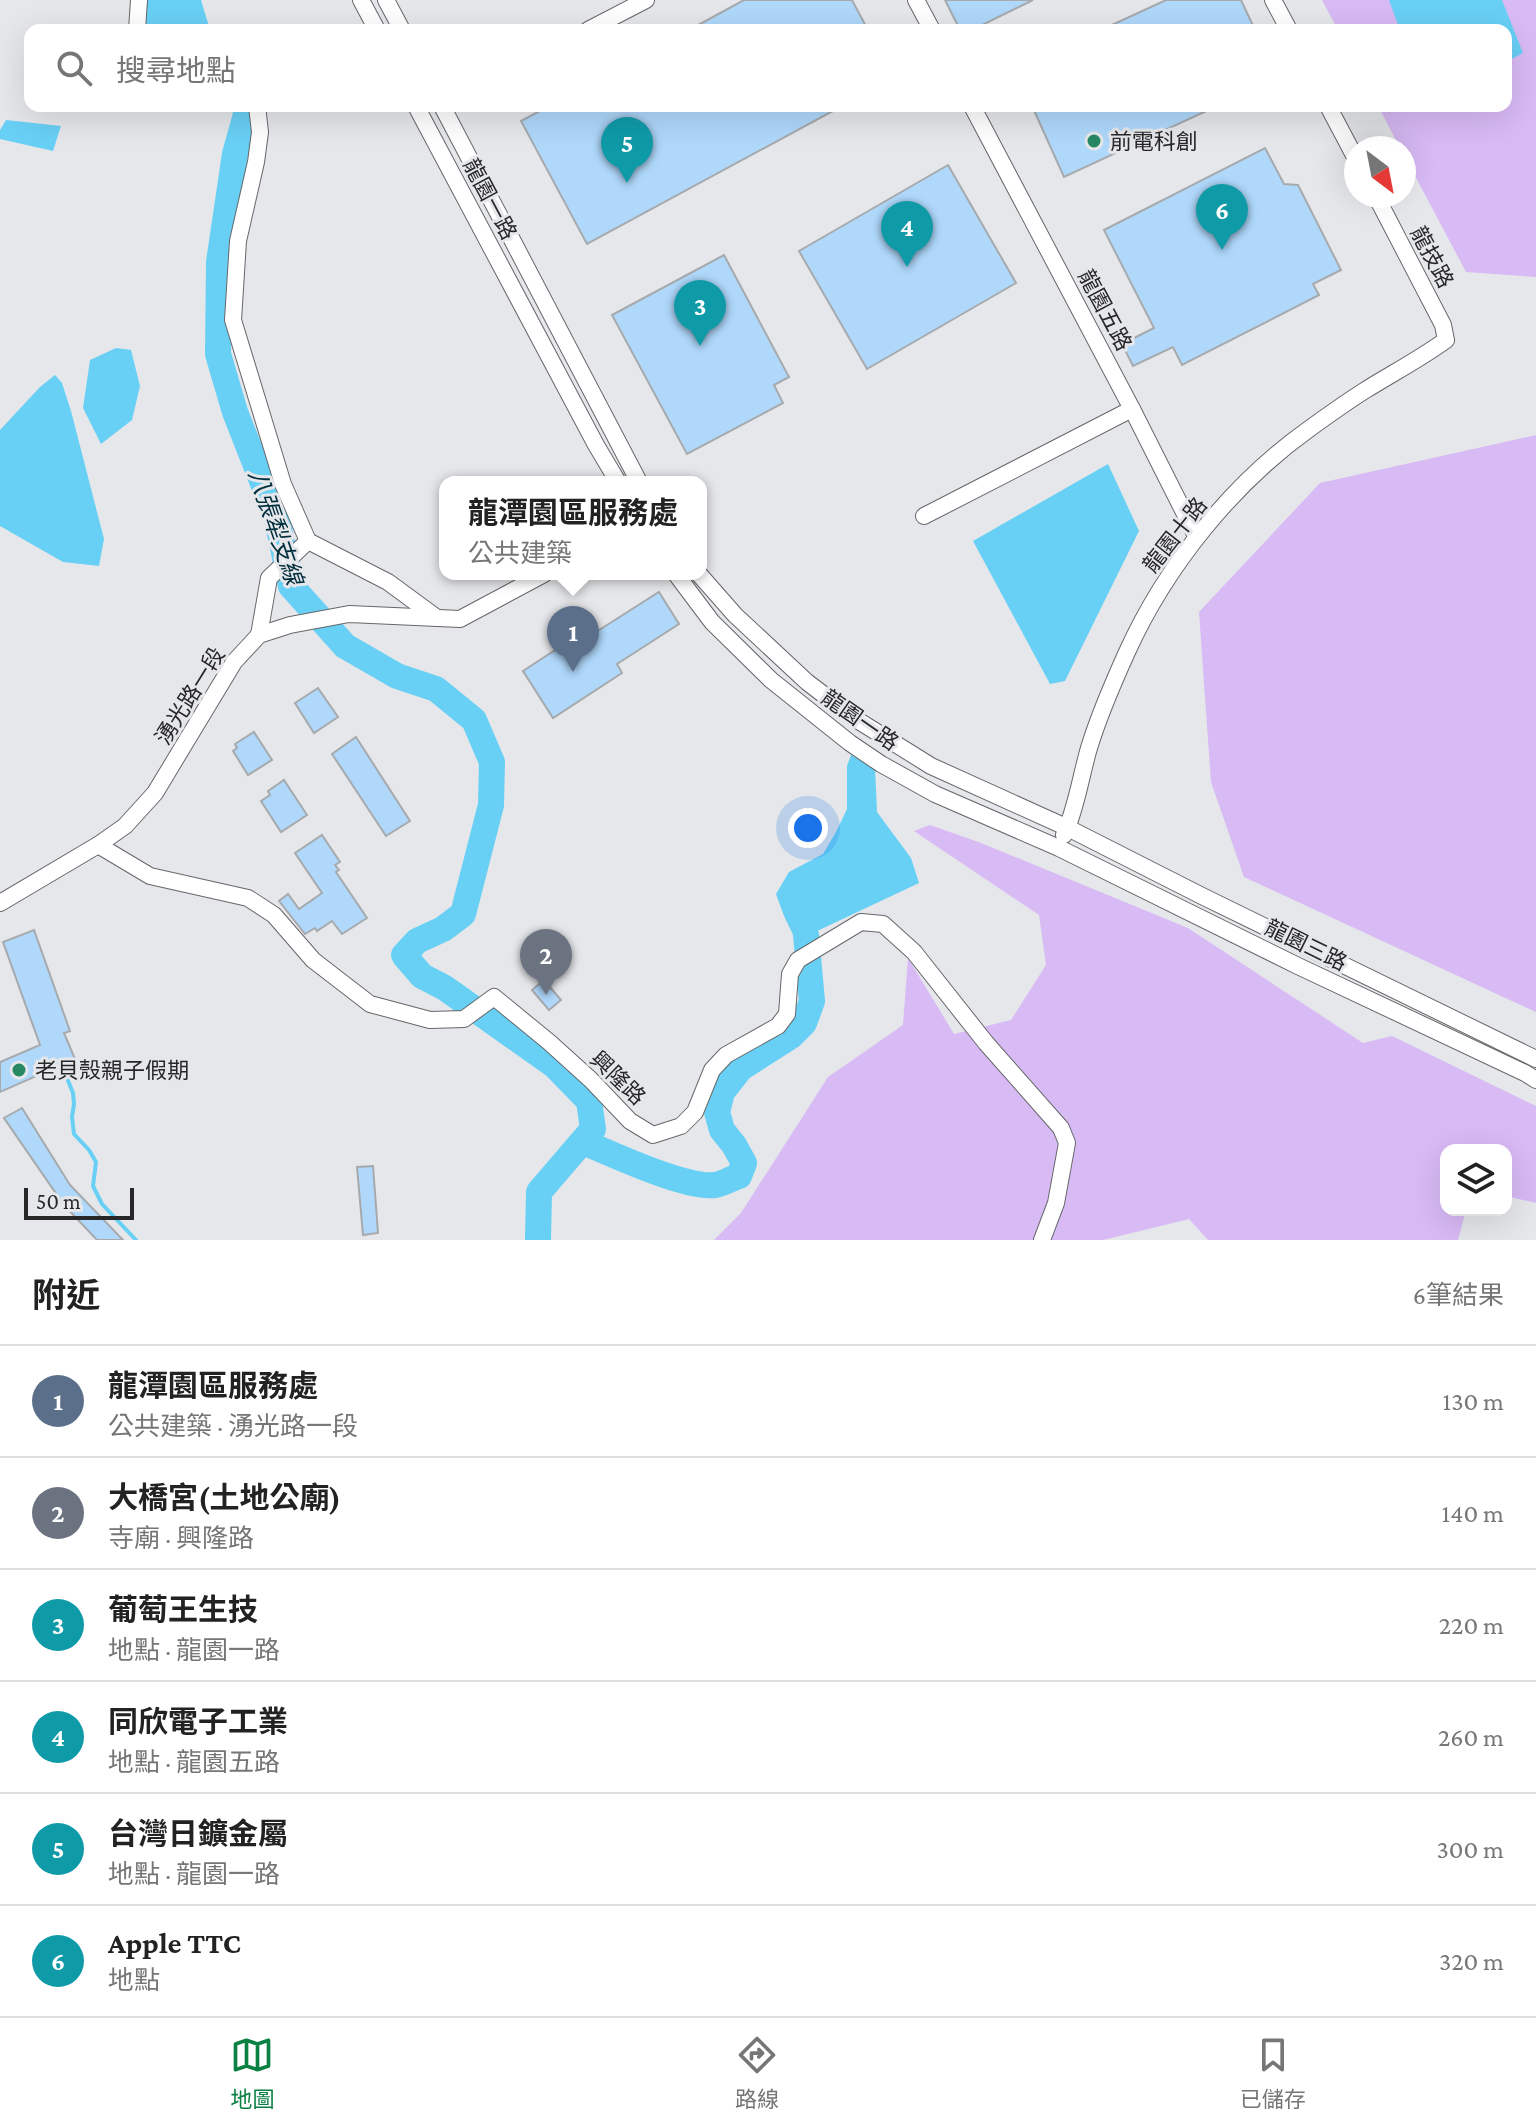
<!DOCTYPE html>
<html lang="zh-TW">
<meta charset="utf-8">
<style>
:root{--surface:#fff;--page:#f6f6f6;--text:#222;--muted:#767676;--line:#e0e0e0;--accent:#0b8043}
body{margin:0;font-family:"Crimson Pro","Noto Sans TC",serif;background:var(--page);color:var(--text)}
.controls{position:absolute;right:24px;bottom:24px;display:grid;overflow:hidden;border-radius:16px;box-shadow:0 8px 32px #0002}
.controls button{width:72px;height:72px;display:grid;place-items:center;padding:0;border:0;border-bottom:2px solid var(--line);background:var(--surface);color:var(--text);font:40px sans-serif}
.compass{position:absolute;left:1344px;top:136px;width:72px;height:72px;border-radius:50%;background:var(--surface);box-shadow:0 8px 32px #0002;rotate:148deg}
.scale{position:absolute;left:24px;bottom:20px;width:110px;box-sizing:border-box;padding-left:8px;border:4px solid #272728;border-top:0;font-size:22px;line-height:28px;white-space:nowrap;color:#272728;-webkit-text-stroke:6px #e5e7ea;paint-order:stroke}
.you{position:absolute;left:808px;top:828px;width:28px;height:28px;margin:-20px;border:6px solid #fff;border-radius:50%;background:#1a73e8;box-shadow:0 0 0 12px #1a73e833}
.badge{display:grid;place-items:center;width:52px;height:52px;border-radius:50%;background:var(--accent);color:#fff;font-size:26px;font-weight:700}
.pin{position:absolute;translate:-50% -66px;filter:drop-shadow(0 2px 4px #0008)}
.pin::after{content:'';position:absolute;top:42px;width:28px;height:24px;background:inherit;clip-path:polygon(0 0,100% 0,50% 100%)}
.popup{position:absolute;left:439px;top:476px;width:268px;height:104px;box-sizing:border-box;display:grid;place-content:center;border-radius:16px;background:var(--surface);filter:drop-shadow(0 2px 6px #0005);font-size:26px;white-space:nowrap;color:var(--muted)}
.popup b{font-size:30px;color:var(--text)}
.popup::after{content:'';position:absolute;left:50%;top:100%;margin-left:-16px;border:16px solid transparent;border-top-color:var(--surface)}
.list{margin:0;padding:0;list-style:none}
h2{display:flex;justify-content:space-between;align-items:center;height:104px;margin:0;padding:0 32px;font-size:34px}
h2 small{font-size:26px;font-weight:400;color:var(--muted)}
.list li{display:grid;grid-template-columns:52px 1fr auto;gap:24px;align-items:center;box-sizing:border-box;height:112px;padding:0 32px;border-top:2px solid var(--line)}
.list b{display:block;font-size:30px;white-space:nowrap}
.list p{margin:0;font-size:26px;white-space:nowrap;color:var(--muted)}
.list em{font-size:26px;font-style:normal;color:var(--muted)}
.icon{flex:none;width:44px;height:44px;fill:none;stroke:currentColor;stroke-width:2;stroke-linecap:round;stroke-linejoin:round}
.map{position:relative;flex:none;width:1536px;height:1240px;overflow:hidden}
.search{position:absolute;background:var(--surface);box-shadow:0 8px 32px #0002;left:24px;right:24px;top:24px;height:88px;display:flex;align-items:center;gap:20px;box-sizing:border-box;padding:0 28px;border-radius:16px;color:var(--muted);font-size:30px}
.sheet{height:776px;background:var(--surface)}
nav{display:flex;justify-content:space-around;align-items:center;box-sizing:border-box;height:112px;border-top:2px solid var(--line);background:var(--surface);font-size:22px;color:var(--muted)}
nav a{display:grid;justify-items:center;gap:4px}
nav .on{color:var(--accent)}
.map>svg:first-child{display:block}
.green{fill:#d8baf5}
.water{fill:#69d0f5}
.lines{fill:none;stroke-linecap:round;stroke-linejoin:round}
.stream{stroke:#69d0f5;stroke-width:4}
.river{stroke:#69d0f5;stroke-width:26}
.building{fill:#afd8fb;stroke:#a7aaad;stroke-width:2}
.minor-casing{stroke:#66676a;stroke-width:18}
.minor{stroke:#fff;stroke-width:16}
.poi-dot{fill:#278862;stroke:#e5e7ea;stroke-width:3}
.labels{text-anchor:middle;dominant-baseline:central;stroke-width:6;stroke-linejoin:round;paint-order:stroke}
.poi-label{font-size:22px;fill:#272728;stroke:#e5e7ea;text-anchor:start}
.street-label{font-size:22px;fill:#272728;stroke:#e5e7ea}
.water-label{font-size:24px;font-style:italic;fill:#002e3d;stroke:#e5e7ea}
</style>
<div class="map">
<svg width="1536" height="1240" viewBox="0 0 1536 1240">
<rect width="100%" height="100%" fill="#e5e7ea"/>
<g class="green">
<path d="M1322,0H1536V277L1466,272L1404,155V148H1400L1378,106H1506V30H1338Z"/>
<path d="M1536,435V1012L1244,877L1211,782L1199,612L1320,483Z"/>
<path d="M930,825L981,843L1188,928L1363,1043L1392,1036L1536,1106V1203L1506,1196V1150H1446V1210H1466L1458,1240H1208L1189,1219L1103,1240H714L741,1213L828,1077L903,1025L908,958L954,1034L1011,1020L1046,965L1039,915L914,831Z"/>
</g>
<g class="water">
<path d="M147,0H201L210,30H144Z"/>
<path d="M1389,0H1502L1523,53L1506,62V30H1400Z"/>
<path d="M6,120L61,126L53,151L0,139V130Z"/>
<path d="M116,348L131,350L140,386L132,420L101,444L83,408L90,360Z"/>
<path d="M55,375L62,383L71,411L104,539L99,566L63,562L0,526V430L40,387Z"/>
<path d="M1108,464L1139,531L1065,681L1050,684L973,541Z"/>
<path d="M851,755L875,768L877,812L911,858L919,883L796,941L784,916L776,894L789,872L823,854L836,832L847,809V766Z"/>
</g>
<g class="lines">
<path class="stream" d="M67,1078L73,1093L74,1104L72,1117L74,1134L89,1150L96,1162L93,1186L102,1204L136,1240"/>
<g class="river">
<path d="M244,106L247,111L235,154L219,262L218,354L235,412L277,519L291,586L345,646L397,676L436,689L474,720L492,762L491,805L463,914L443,929L417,941L404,955L422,976L445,988L555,1066L589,1101L593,1129L539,1192L538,1240"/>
<path d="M583,1142C612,1154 686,1189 715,1185C723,1184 732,1178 739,1176L744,1163L734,1145L722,1130L717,1112L722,1092L741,1068L791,1036L804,1023L812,1001L806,935"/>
</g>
</g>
<g class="building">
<path d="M744,0H852L868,30H689Z"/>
<path d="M945,0H1033L972,30H960Z"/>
<path d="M1166,0H1241L1255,30H1101Z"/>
<path d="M549,106H842L587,244L521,121Z"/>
<path d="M1032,106H1217L1064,177Z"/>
<path d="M1265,148L1284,184L1298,185L1341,270L1313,284L1319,295L1182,365L1173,347L1133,366L1122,344L1154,328L1104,230Z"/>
<path d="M948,165L1016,283L867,369L799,251Z"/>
<path d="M724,255L789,377L774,385L783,403L687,454L612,315Z"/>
<path d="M659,592L679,624L617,664L622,673L553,718L523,671L592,626L596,632Z"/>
<path d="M318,688L338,717L314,733L295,703Z"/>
<path d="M254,732L272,760L248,775L233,751L237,748L235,744Z"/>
<path d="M356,737L410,821L386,836L332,754Z"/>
<path d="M284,780L307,815L281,832L261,801L270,795L268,791Z"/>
<path d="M322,835L340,862L335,865L339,870L336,872L367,918L342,934L332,921L317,931L315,928L305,934L279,901L288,894L299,909L322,893L295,853Z"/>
<path d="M34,930L70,1031L64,1033L75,1059L0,1092V1062L40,1045L3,942Z"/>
<path d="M544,980L561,1000L549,1010L532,990Z"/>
<path d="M22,1108L70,1185L123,1240H97L64,1205L4,1118Z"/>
<path d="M373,1166L378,1233L363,1235L357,1167Z"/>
</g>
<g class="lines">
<defs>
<g id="minor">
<path d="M361,0L377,30"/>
<path d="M386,0L402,30"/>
<path d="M916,0L932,30"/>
<path d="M1273,0L1289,30"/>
<path d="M137,30L139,0"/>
<path d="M588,30L646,0"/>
<path d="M257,106L260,132L256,162L238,241L233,320L283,484L308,541L388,582L437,618"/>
<path d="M416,106L596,445L618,482"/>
<path d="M442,106L639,482"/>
<path d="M972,106L1132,409L1196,536"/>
<path d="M1328,106L1356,159"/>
<path d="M924,516L1132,409"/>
<path d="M676,574L712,622L771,680L850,743L881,764L935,794L1059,848L1298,966L1525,1073L1536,1080"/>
<path d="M699,574L735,615L807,682L854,718L931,766L1068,828L1202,896L1536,1059"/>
<path d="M259,635L269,578L308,541"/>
<path d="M1064,835C1076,810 1081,775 1089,748C1099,715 1113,683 1127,652C1166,566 1232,484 1309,429C1327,416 1345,403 1364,391C1391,374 1420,359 1446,340L1443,325L1376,196"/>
<path d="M98,845L150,876L248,898L274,915L313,960L370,1004L430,1020L464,1019L494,997L549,1042L591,1080L630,1121L653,1135L681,1126L695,1112L712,1070L726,1055L778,1026L787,1014L790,974L798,960L861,922L883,924L914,952L986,1043L1061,1128L1067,1143L1056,1203L1042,1240"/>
<path d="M0,903L98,845L125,826L155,793L234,662L259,635L290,625L349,614L460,619L544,574"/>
</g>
</defs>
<use href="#minor" class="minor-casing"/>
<use href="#minor" class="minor"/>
</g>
<g class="poi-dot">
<circle cx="1094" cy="141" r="8"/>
<circle cx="19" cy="1070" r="8"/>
</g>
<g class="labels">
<g class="poi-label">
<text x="1110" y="141">前電科創</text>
<text x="35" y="1070">老貝殼親子假期</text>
</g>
<g class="street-label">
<text transform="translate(490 199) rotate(62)">龍園一路</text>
<text transform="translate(1432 257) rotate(62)">龍技路</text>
<text transform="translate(1105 310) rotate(62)">龍園五路</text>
<text transform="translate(1175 535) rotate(-52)">龍園十路</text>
<text transform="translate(190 696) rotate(-58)">湧光路一段</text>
<text transform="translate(860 720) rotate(35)">龍園一路</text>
<text transform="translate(1306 945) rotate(26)">龍園三路</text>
<text transform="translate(618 1078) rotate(44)">興隆路</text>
</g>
<g class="water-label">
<text transform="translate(276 527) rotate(71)">八張犁支線</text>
</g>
</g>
</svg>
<div class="controls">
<button><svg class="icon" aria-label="layers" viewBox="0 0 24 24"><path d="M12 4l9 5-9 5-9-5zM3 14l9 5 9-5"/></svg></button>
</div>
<svg class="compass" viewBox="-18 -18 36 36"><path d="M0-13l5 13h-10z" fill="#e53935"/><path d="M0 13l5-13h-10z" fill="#767676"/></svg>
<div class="scale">50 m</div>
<div class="you"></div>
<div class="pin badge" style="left:573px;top:672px;background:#5c6f8a">1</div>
<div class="popup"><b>龍潭園區服務處</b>公共建築</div>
<div class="pin badge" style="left:546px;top:995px;background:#6b7280">2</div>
<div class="pin badge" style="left:700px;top:346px;background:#0f9aa8">3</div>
<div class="pin badge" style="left:907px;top:267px;background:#0f9aa8">4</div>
<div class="pin badge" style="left:627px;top:183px;background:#0f9aa8">5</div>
<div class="pin badge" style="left:1222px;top:250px;background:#0f9aa8">6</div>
<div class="search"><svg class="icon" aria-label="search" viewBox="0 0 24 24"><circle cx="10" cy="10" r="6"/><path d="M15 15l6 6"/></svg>搜尋地點</div>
</div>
<section class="sheet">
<h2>附近<small>6筆結果</small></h2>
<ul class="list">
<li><span class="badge" style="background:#5c6f8a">1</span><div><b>龍潭園區服務處</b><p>公共建築 · 湧光路一段</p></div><em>130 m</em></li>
<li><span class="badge" style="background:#6b7280">2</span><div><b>大橋宮(土地公廟)</b><p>寺廟 · 興隆路</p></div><em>140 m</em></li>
<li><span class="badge" style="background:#0f9aa8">3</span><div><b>葡萄王生技</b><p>地點 · 龍園一路</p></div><em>220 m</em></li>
<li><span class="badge" style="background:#0f9aa8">4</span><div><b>同欣電子工業</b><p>地點 · 龍園五路</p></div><em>260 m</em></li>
<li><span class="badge" style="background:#0f9aa8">5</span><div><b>台灣日鑛金屬</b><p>地點 · 龍園一路</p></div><em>300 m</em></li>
<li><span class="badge" style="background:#0f9aa8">6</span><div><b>Apple TTC</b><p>地點</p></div><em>320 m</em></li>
</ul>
</section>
<nav>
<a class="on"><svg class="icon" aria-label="map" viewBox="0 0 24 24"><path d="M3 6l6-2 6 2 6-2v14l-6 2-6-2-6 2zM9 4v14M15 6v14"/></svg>地圖</a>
<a><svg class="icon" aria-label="directions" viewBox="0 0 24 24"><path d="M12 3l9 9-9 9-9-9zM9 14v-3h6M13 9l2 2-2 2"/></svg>路線</a>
<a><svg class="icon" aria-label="saved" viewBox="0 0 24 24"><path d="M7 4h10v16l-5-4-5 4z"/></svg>已儲存</a>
</nav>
